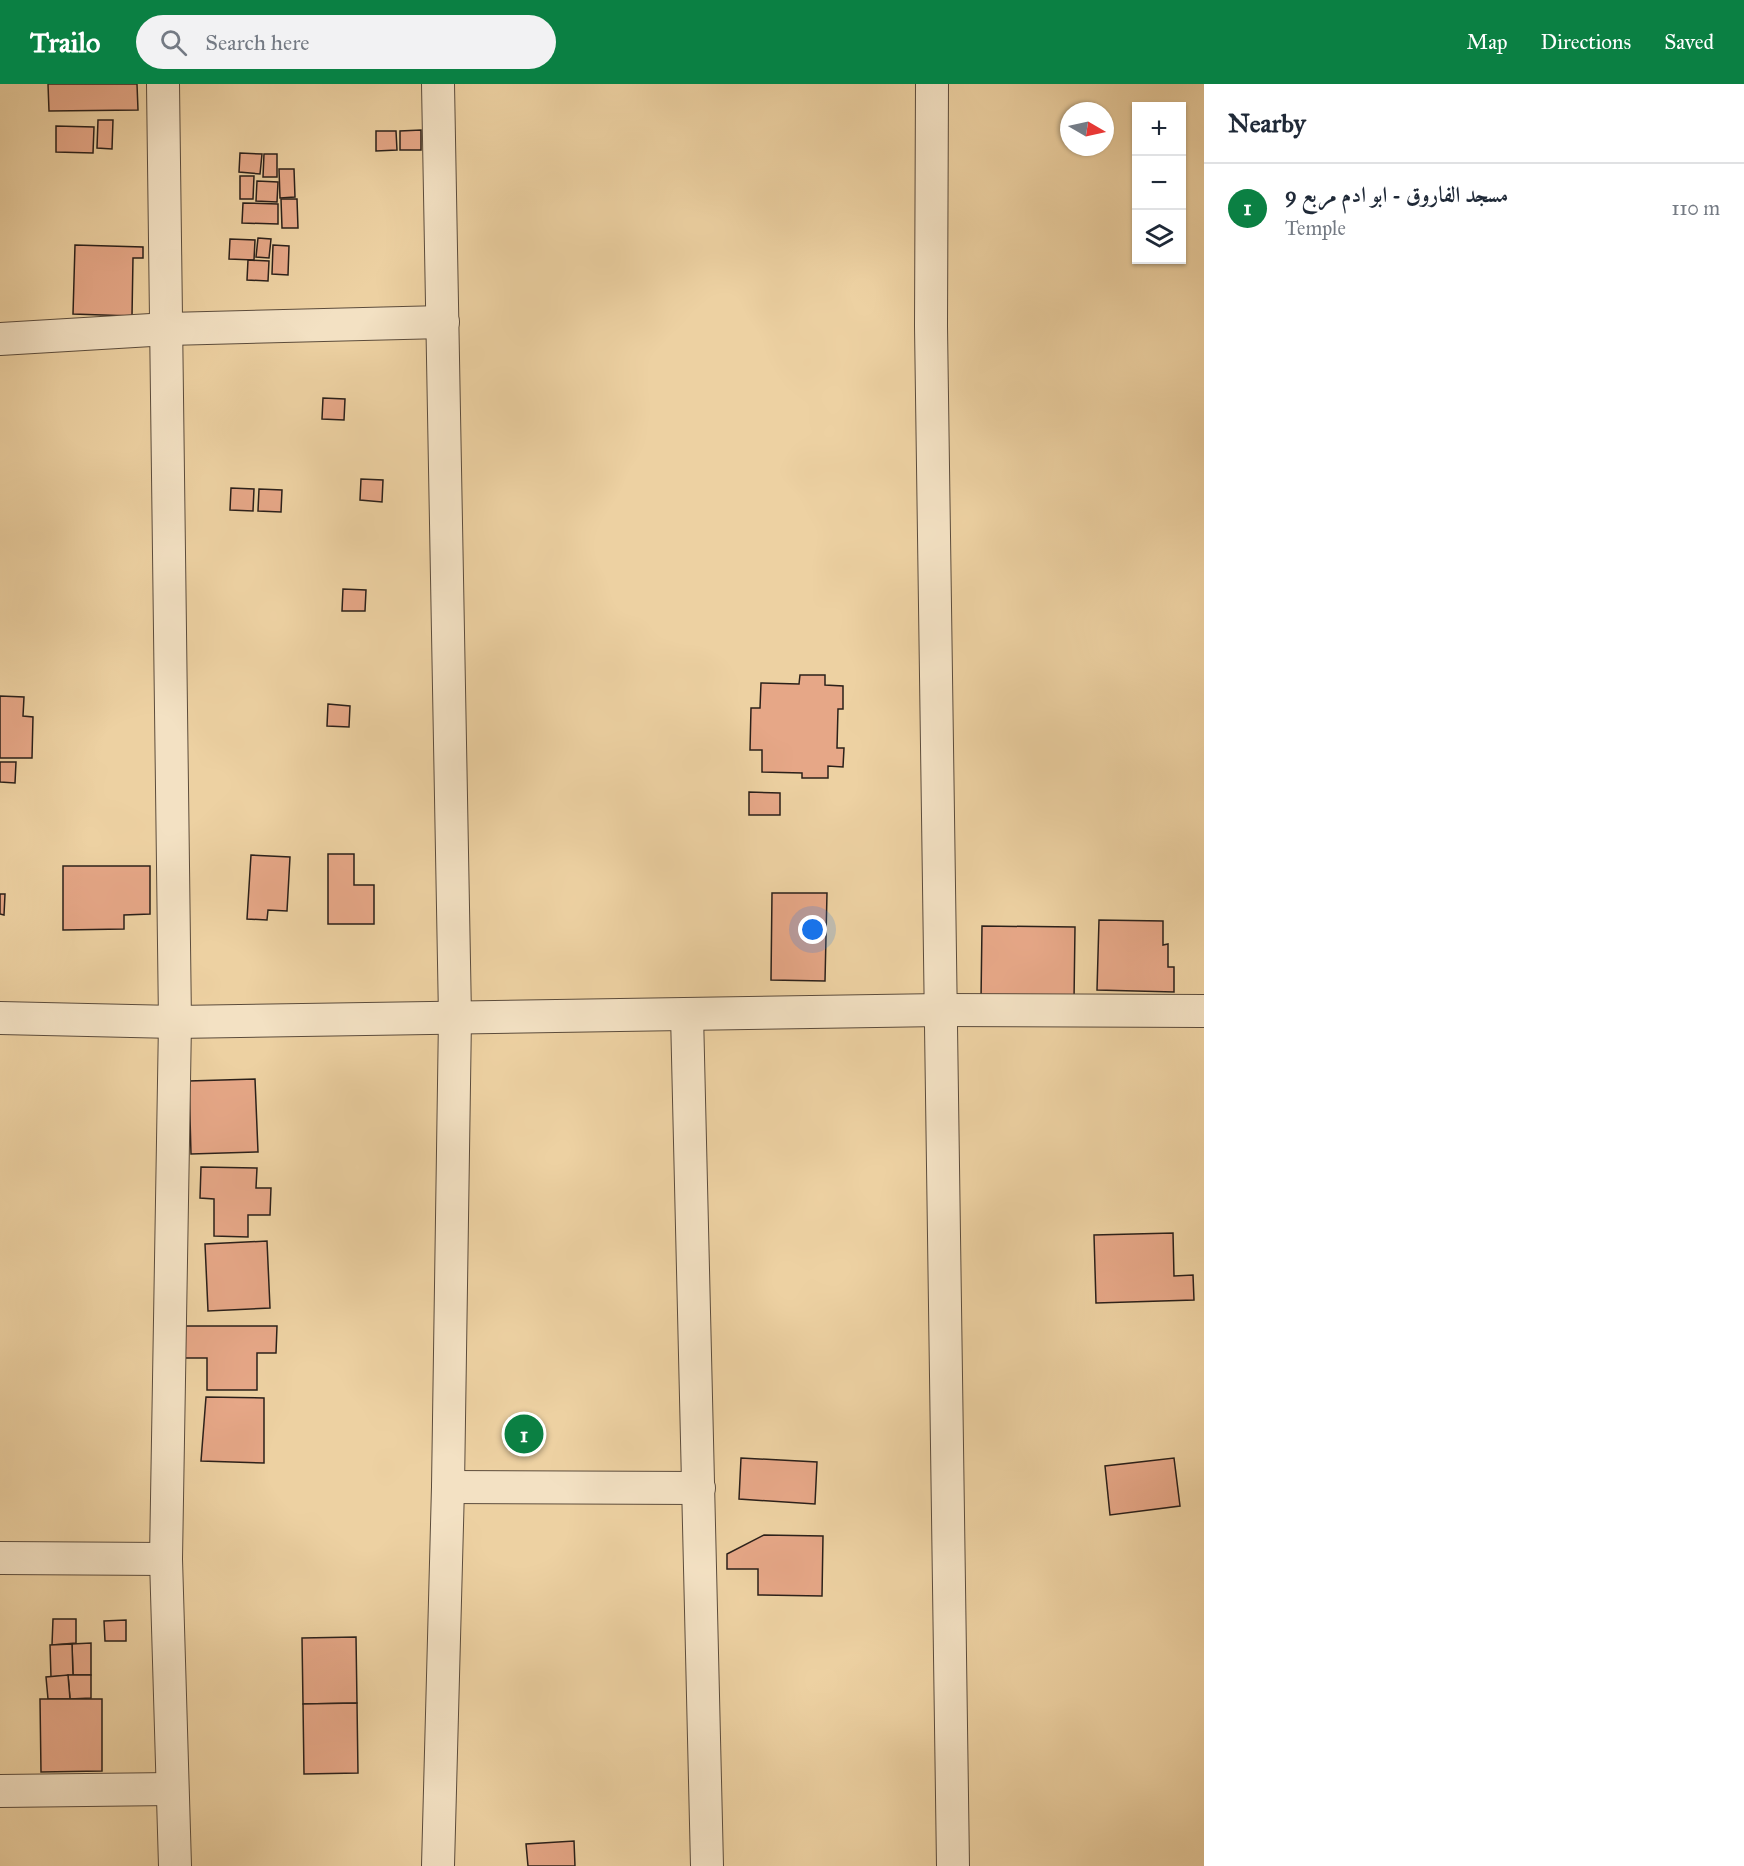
<!DOCTYPE html>
<meta charset="utf-8">
<style>
:root{--surface:#fff;--page:#f2f2f3;--text:#1f2937;--muted:#747a83;--line:#e0e1e3;--accent:#0b8043}
body{margin:0;font-family:"IM FELL Great Primer",Amiri,serif;background:var(--page);color:var(--text)}
.controls{position:absolute;right:18px;top:18px;display:grid;overflow:hidden;border-radius:0px;box-shadow:0 2px 4px #0004}
.controls button{width:54px;height:54px;display:grid;place-items:center;padding:0;border:0;border-bottom:2px solid var(--line);background:var(--surface);color:var(--text);font:30px sans-serif}
.compass{position:absolute;left:1060px;top:18px;width:54px;height:54px;border-radius:50%;background:var(--surface);box-shadow:0 2px 4px #0004;rotate:99deg}
.you{position:absolute;left:813px;top:846px;width:21px;height:21px;margin:-15px;border:4px solid #fff;border-radius:50%;background:#1a73e8;box-shadow:0 0 0 9px #1a73e833}
.badge{display:grid;place-items:center;width:39px;height:39px;border-radius:50%;background:var(--accent);color:#fff;font-size:20px;font-weight:700}
.pin{position:absolute;translate:-50% -50%;border:3px solid #fff;box-shadow:0 2px 6px #0006}
.list{margin:0;padding:0;list-style:none}
h2{display:flex;justify-content:space-between;align-items:center;height:78px;margin:0;padding:0 24px;font-size:26px}
h2 small{font-size:20px;font-weight:400;color:var(--muted)}
.list li{display:grid;grid-template-columns:39px 1fr auto;gap:18px;align-items:center;box-sizing:border-box;height:90px;padding:0 24px;border-top:2px solid var(--line)}
.list b{display:block;font-size:22px;white-space:nowrap}
.list p{margin:0;font-size:20px;white-space:nowrap;color:var(--muted)}
.list em{font-size:20px;font-style:normal;color:var(--muted)}
.icon{flex:none;width:33px;height:33px;fill:none;stroke:currentColor;stroke-width:2;stroke-linecap:round;stroke-linejoin:round}
.map{position:relative;flex:none;width:1204px;height:1782px;overflow:hidden}
header{display:flex;align-items:center;gap:36px;box-sizing:border-box;height:84px;padding:0 30px;background:var(--accent);color:#fff}
header strong{font-size:28px}
nav{display:flex;gap:33px;margin-inline-start:auto;font-size:21px}
.search{width:420px;height:54px;background:var(--page);display:flex;align-items:center;gap:15px;box-sizing:border-box;padding:0 21px;border-radius:33px;color:var(--muted);font-size:22px}
main{display:flex}
aside{flex:1;background:var(--surface)}
.map>svg:first-child{display:block}
.building{fill:#e6a787;stroke:#2b201a;stroke-width:1.5}
.lines{fill:none;stroke-linecap:round;stroke-linejoin:round}
.minor-casing{stroke:#5c4c3c;stroke-width:34}
.minor{stroke:#f3e1c3;stroke-width:32}
</style>
<header>
<strong>Trailo</strong>
<div class="search"><svg class="icon" aria-label="search" viewBox="0 0 24 24"><circle cx="10" cy="10" r="6"/><path d="M15 15l6 6"/></svg>Search here</div>
<nav><a>Map</a><a>Directions</a><a>Saved</a></nav>
</header>
<main>
<div class="map">
<svg width="1204" height="1782" viewBox="0 0 1204 1782">
<rect width="100%" height="100%" fill="#edd1a2"/>
<filter id="stains"><feTurbulence type="fractalNoise" baseFrequency=".00333" numOctaves="4"/><feColorMatrix values="0 0 0 0 .2 0 0 0 0 .09 0 0 0 0 .02 0 0 0 .5 -.17"/></filter>
<radialGradient id="worn" r=".72"><stop offset=".6" stop-color="#630" stop-opacity="0"/><stop offset="1" stop-color="#630" stop-opacity=".3"/></radialGradient>
<g class="building">
<path d="M48,0H137L138,26L49,27Z"/>
<path d="M98,36H113L112,65L97,64Z"/>
<path d="M56,42L94,43L93,69L56,68Z"/>
<path d="M421,46V66H400V47Z"/>
<path d="M376,47H396L397,66L376,67Z"/>
<path d="M240,69L262,70L260,90L239,88Z"/>
<path d="M264,70H277V93H263Z"/>
<path d="M279,85H294L295,113L280,114Z"/>
<path d="M240,92H254L253,115H240Z"/>
<path d="M257,97L278,98L277,118L256,117Z"/>
<path d="M281,115H297L298,144H282Z"/>
<path d="M243,119L278,120V140L242,139Z"/>
<path d="M258,154L271,155L269,174L256,173Z"/>
<path d="M230,155L255,156L254,176L229,175Z"/>
<path d="M75,161L143,163V174H133L132,232L73,230Z"/>
<path d="M273,161L289,162L288,191L272,190Z"/>
<path d="M248,176L269,177L268,197L247,196Z"/>
<path d="M323,314L345,315L344,336L322,335Z"/>
<path d="M361,395L383,396L382,418L360,416Z"/>
<path d="M231,404L254,405L253,427L230,426Z"/>
<path d="M259,405L282,406L281,428L258,427Z"/>
<path d="M343,505L366,506L365,527H342Z"/>
<path d="M800,591H825V601L843,602V625H838L837,664H844L843,683L828,682V694H802V689L762,688V666H750L751,624H760L761,599L799,600Z"/>
<path d="M0,612L24,613L23,632L33,633L32,674H0Z"/>
<path d="M328,620L350,622L349,643L327,642Z"/>
<path d="M0,678H16L15,699L0,698Z"/>
<path d="M749,708L780,709V731H749Z"/>
<path d="M328,770H354V801H374V840H328Z"/>
<path d="M251,771L290,773L287,827L268,826L267,836L247,835Z"/>
<path d="M63,782H150V830L124,831V845L63,846Z"/>
<path d="M772,809H827L825,897L771,896Z"/>
<path d="M0,810H5L4,831L0,830Z"/>
<path d="M1099,836L1163,837V861L1168,860V883H1174V908L1097,906Z"/>
<path d="M982,842L1075,843L1074,917L981,916Z"/>
<path d="M255,995L258,1068L191,1070L189,997Z"/>
<path d="M201,1083L257,1084L256,1104H271L270,1131H248V1153L214,1152V1115L200,1114Z"/>
<path d="M1173,1149L1174,1192L1193,1191L1194,1216L1096,1219L1094,1151Z"/>
<path d="M267,1157L270,1224L208,1227L205,1160Z"/>
<path d="M185,1242H277L276,1269H257V1306H207V1274H185Z"/>
<path d="M206,1313L264,1314V1379L201,1377Z"/>
<path d="M741,1374L817,1378L815,1420L739,1415Z"/>
<path d="M1174,1374L1180,1422L1110,1431L1105,1382Z"/>
<path d="M764,1451L823,1452L822,1512L758,1511V1485H727V1470Z"/>
<path d="M53,1535H76V1559L52,1561Z"/>
<path d="M126,1536V1557H105L104,1537Z"/>
<path d="M356,1553L357,1619L303,1620L302,1554Z"/>
<path d="M91,1559V1591H73L72,1560Z"/>
<path d="M72,1560L73,1591L51,1593L50,1561Z"/>
<path d="M68,1591H91V1614L70,1615Z"/>
<path d="M68,1591L70,1615H48L46,1593Z"/>
<path d="M40,1615H102V1687L41,1688Z"/>
<path d="M357,1619L358,1689L304,1690L303,1620Z"/>
<path d="M574,1757L575,1782H528L526,1760Z"/>
</g>
<g class="lines">
<defs>
<g id="minor">
<path d="M163,0L175,938L166,1475L175,1782"/>
<path d="M932,0L931,242L953,1782"/>
<path d="M0,255L168,245L443,238"/>
<path d="M687,930L707,1782"/>
<path d="M0,934L175,938L941,926L1204,927"/>
<path d="M448,1403L699,1404"/>
<path d="M0,1474L166,1475"/>
<path d="M0,1707L172,1705"/>
<path d="M438,1782L448,1403L455,933L438,0"/>
</g>
</defs>
<use href="#minor" class="minor-casing"/>
<use href="#minor" class="minor"/>
</g>
<rect width="100%" height="100%" filter="url(#stains)"/>
<rect width="100%" height="100%" fill="url(#worn)"/>
</svg>
<div class="controls">
<button>+</button>
<button>−</button>
<button><svg class="icon" aria-label="layers" viewBox="0 0 24 24"><path d="M12 4l9 5-9 5-9-5zM3 14l9 5 9-5"/></svg></button>
</div>
<svg class="compass" viewBox="-18 -18 36 36"><path d="M0-13l5 13h-10z" fill="#e53935"/><path d="M0 13l5-13h-10z" fill="#747a83"/></svg>
<div class="you"></div>
<div class="pin badge" style="left:524px;top:1350px">1</div>
</div>
<aside>
<h2>Nearby<small></small></h2>
<ul class="list">
<li><span class="badge">1</span><div><b>مسجد الفاروق - ابو ادم مربع 9</b><p>Temple</p></div><em>110 m</em></li>
</ul>
</aside>
</main>
